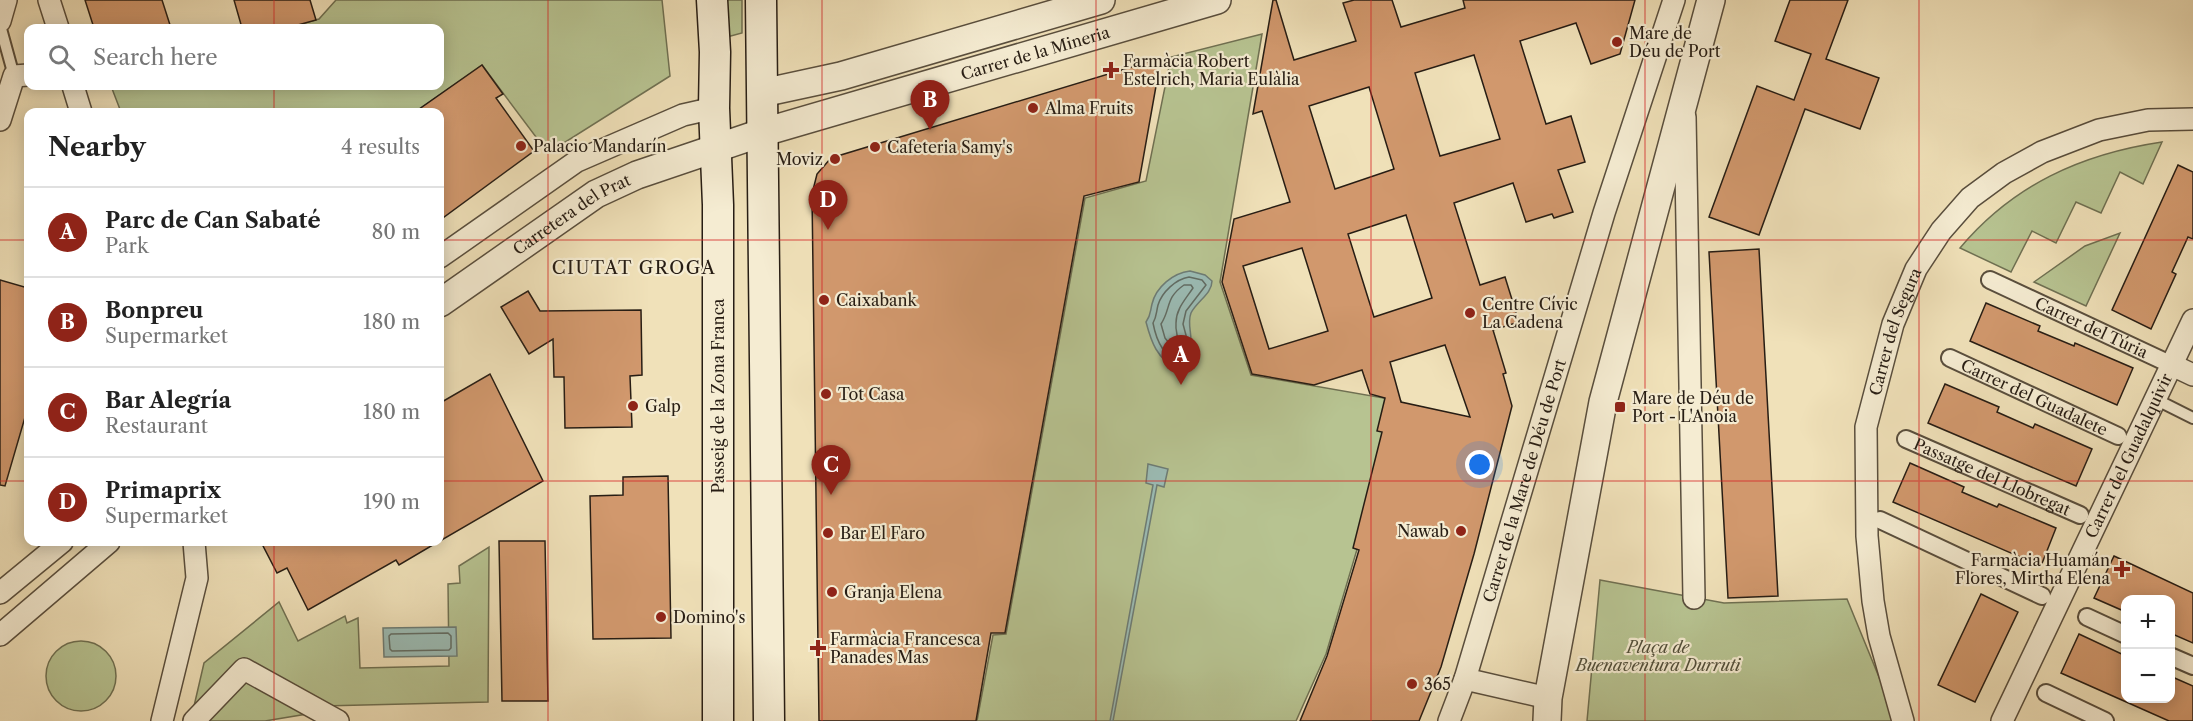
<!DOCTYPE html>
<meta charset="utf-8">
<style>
:root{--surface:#fff;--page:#f2f2f2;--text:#222;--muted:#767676;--line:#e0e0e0;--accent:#8f2418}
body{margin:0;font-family:"Libre Caslon Text",serif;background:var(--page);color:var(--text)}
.controls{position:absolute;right:18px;bottom:18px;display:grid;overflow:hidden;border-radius:12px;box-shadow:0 3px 15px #0003}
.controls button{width:54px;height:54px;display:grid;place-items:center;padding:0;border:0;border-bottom:2px solid var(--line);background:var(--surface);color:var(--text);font:30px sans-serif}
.you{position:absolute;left:1480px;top:465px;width:21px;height:21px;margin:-15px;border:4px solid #fff;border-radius:50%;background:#1a73e8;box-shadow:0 0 0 9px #1a73e833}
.badge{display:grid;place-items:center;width:39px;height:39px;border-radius:50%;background:var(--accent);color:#fff;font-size:20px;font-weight:700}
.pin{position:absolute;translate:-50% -50px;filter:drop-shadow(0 2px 3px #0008)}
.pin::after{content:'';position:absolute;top:32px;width:21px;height:18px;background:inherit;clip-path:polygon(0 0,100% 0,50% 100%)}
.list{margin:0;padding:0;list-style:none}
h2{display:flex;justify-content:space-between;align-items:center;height:78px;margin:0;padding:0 24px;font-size:26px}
h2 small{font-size:20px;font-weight:400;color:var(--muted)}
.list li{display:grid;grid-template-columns:39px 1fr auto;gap:18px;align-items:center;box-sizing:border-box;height:90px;padding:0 24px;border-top:2px solid var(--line)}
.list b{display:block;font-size:22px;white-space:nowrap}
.list p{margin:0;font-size:20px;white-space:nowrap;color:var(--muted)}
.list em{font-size:20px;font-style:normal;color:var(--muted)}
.icon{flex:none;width:33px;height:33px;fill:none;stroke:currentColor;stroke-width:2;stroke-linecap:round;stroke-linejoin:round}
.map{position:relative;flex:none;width:2193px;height:721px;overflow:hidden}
.search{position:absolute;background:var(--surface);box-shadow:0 3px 15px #0003;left:24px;top:24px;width:420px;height:66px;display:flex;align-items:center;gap:15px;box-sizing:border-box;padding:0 21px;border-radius:12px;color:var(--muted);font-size:22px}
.panel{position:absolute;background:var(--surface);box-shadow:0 3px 15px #0003;left:24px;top:108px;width:420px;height:438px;border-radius:12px}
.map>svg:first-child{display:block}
.green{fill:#b7c391;stroke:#6f7052;stroke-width:1.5}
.water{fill:#9bbcb5;stroke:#6d7c75;stroke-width:1.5}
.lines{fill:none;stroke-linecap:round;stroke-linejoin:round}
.shore{stroke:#616c64;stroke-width:1.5}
.building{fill:#d1986d;stroke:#271d14;stroke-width:1.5;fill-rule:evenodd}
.service-casing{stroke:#594e3d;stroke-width:14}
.pedestrian-casing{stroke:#594e3d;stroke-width:20}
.minor-casing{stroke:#594e3d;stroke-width:24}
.tertiary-casing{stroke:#594e3d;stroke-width:30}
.secondary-casing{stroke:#271d14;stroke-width:33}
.service{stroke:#f5ecd2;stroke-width:10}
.pedestrian{stroke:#f5ecd2;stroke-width:16}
.minor{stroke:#f5ecd2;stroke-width:21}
.tertiary{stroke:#f5ecd2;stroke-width:27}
.secondary{stroke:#f5ecd2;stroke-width:30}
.grid{fill:none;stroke:#d62828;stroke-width:1.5;stroke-opacity:0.55}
.poi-dot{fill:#8f2418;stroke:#f5ecd2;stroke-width:2}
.labels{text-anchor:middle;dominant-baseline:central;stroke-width:4.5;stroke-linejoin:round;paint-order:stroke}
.poi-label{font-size:16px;fill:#271d14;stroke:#f5ecd2;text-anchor:start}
.street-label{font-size:16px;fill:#271d14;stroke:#f5ecd2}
.park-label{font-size:16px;font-style:italic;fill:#524f3a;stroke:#f5ecd2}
.neighbourhood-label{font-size:18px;letter-spacing:1.5px;fill:#271d14;stroke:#f5ecd2}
</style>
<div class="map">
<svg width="2193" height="721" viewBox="0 0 2193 721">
<rect width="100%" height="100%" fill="#f0e1b9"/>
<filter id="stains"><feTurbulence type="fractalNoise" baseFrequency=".00333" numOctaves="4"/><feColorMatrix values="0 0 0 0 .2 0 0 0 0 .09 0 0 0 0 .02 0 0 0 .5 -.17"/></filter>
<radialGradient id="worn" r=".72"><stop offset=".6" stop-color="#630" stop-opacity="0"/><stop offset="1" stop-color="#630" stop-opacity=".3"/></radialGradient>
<g class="green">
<path d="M336,0H662L670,76L548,153L482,65L415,112H121L111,86H440V28H286L319,19Z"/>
<path d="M727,0H742V33L727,37Z"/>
<path d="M1262,34L1220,282L1251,375L1401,401L1326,654L1296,721H977L993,635L1006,634L1085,198L1146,181L1171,57Z"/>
<path d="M2162,142L2143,184L2120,172L2101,213L2076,202L2056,243L2032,231L2011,272L1960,248C2013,185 2081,154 2162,142Z"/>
<path d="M2120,233L2086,306L2034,282L2085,246Z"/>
<path d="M489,547L488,702L322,706L245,665L191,719L204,663L279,602L298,641L345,616L347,623L358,618L360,668L449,666L448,584L460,583L459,566Z"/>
<path d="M1600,580L1724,603L1847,599L1897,721H1587Z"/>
<circle cx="81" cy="676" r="35"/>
<path d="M245,675L313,713L265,721H200Z"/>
</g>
<g class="water">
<path d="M1190,271L1205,275L1212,281C1212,294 1197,301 1191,313C1186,326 1195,338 1189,351L1191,356L1184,368L1177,372V367C1157,360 1151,341 1146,322C1151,315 1150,312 1152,304C1156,287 1173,273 1190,271Z"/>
<path d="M1148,464L1168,469L1164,487L1157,485L1113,721H1110L1153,485L1146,483Z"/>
<path d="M456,627L457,656L384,657L383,628Z"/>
</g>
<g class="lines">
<g class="shore">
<path d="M1189,277L1202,280L1206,285L1186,311L1183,324L1187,339L1183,350L1184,357L1179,362C1163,356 1156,339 1153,323C1157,316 1156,313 1158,305C1162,292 1176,279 1189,277Z"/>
<path d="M1184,285H1191L1193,288C1185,300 1176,309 1176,323C1175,333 1180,337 1176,347L1173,348L1165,338L1161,324C1171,309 1165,298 1184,285Z"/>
<path d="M448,633L451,636V648L449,650L392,651L390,649L389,636L391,634Z"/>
</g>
</g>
<g class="building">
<path d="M85,0H162L171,28H94Z"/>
<path d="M234,0H310L316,20L287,28H242Z"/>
<path d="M1273,0H1276L1294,60L1356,41L1343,3L1354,0H1392L1401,27L1465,8L1463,0H1635L1620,54L1591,64L1576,23L1520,41L1546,124L1571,116L1585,162L1558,170L1573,212L1554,218L1552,214L1526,222L1513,183L1454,203L1480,285L1505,277L1519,322L1493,330L1506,373L1503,374L1512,406L1474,554L1441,667L1419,721H1300L1327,656L1359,550L1353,548L1382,432L1377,431L1385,398L1370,394L1362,370L1314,385L1252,374L1222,282L1234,219L1290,202L1262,111L1253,114ZM1474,55L1500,139L1440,156L1415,73ZM1369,87L1394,169L1335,189L1309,106ZM1406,215L1432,298L1374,317L1348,234ZM1302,248L1328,331L1269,349L1243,266ZM1445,345L1470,417L1401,402L1390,362Z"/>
<path d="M1790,0H1848L1826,59L1879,78L1860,129L1805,109L1759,235L1709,217L1757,86L1794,100L1811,54L1775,41Z"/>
<path d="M1161,58L1139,182L1084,196L1005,633H991L976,721H819L812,194L817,174L831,158Z"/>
<path d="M482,65L503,94L496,98L534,151L440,220V112H415Z"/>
<path d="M2178,165L2193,172V239L2188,237L2172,272L2176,274L2151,329L2112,310Z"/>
<path d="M1759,249L1778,596L1728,598L1709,252Z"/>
<path d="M0,280L28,288V407L5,486L0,485Z"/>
<path d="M528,291L540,311L641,310L642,375L630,376L632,427L565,428L564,377H554L553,339L529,354L501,307Z"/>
<path d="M1986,303L2040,326L2038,331L2074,346L2075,343L2133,368L2117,405L1970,341Z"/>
<path d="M490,374L543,481L440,541V403Z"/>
<path d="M1945,384L1999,407L1997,412L2033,428L2035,424L2092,449L2076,486L1928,423Z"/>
<path d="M1910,463L1964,487L1962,492L1997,507L1999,504L2056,528L2041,566L1893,502Z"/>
<path d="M668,476L671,638L593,639L590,496L623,495V477Z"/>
<path d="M499,541H545L548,701H502Z"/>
<path d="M261,542H438L399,565L396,560L308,610L287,568L277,573Z"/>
<path d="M2114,556L2193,593V643L2170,633V600H2126V612L2094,598Z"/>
<path d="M1981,594L2018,612L1975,702L1938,685Z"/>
<path d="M2079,634L2126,656V699H2170V676L2193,686V721H2169L2061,673Z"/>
</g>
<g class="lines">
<defs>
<g id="service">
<path d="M0,25L14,76"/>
<path d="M2155,399L2193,418"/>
</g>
<g id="pedestrian">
<path id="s1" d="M1990,280L2172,365"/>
<path id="s2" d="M1950,358L2118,436"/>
<path id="s3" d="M1906,439L2080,515"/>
<path d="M1880,520L2042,596"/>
<path d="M2087,617L2126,635"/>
<path d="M2170,656L2193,666"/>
<path d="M2046,693L2105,721"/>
</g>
<g id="minor">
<path d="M49,0L58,28"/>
<path d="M0,21L6,0"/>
<path d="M73,86L81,112"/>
<path d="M1685,117L1694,598"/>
<path d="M0,120L14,76L28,75"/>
<path d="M440,257L577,161L683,115L714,108"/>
<path d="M2172,365L2193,375"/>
<path d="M0,593L62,542"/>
<path d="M0,635L109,542"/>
<path d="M1465,679L1548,698"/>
<path d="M162,721L197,578L194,542"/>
<path d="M194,721L244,669L338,721"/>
<path id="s4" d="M1449,721L1465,679L1604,213L1674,0"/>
<path id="s5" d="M1903,721L1879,636L1873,601L1867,536L1866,427L1893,324L1916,269L1941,231L1970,198L2004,173L2042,152L2099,130L2148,120L2193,119"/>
<path id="s6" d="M2002,721L2193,320"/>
</g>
<g id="tertiary">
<path d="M762,93L841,76L1101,0"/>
<path id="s7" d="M440,303L596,194L637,175L764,132L1217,0"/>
<path d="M1547,721L1548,698L1603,402L1711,0"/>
</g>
<g id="secondary">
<path d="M712,0L715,52L714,108L718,205V721"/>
<path d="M761,0L769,721"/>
</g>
</defs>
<use href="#service" class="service-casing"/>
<use href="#pedestrian" class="pedestrian-casing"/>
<use href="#minor" class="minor-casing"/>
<use href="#tertiary" class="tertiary-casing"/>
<use href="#secondary" class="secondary-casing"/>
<use href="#service" class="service"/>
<use href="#pedestrian" class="pedestrian"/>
<use href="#minor" class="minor"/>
<use href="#tertiary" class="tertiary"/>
<use href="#secondary" class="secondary"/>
</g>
<path class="grid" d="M274,0V28M548,0V721M822,0V721M1096,0V721M1371,0V721M1645,0V721M1919,0V721M274,86V112M0,240H28M440,240H2193M0,481H28M440,481H2193M274,542V721"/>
<g class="poi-dot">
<circle cx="1617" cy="42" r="6"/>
<path d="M1108 61h6v6h6v6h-6v6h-6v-6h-6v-6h6z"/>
<circle cx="1033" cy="108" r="6"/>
<circle cx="521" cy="146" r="6"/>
<circle cx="875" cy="147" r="6"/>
<circle cx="835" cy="159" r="6"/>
<circle cx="824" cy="300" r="6"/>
<circle cx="1470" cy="313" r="6"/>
<circle cx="826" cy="394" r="6"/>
<circle cx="633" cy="406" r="6"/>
<rect x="1614" y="401" width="12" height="12" rx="3"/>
<circle cx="1461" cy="531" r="6"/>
<circle cx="828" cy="533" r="6"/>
<path d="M2119 560h6v6h6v6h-6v6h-6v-6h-6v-6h6z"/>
<circle cx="832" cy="592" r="6"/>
<circle cx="661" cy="617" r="6"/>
<path d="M815 639h6v6h6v6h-6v6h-6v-6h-6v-6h6z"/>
<circle cx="1412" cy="684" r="6"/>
</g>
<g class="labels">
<g class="poi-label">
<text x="1629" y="33">Mare de<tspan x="1629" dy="18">Déu de Port</tspan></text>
<text x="1123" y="61">Farmàcia Robert<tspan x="1123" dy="18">Estelrich, Maria Eulàlia</tspan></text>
<text x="1045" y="108">Alma Fruits</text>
<text x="533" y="146">Palacio Mandarín</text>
<text x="887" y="147">Cafeteria Samy's</text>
<text x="823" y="159" text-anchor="end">Moviz</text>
<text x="836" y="300">Caixabank</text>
<text x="1482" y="304">Centre Cívic<tspan x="1482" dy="18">La Cadena</tspan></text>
<text x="838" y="394">Tot Casa</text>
<text x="1632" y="398">Mare de Déu de<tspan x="1632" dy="18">Port - L'Anoia</tspan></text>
<text x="645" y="406">Galp</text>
<text x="1449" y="531" text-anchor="end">Nawab</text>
<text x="840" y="533">Bar El Faro</text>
<text x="2110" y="560" text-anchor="end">Farmàcia Huamán<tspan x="2110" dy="18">Flores, Mirtha Elena</tspan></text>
<text x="844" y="592">Granja Elena</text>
<text x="673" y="617">Domino's</text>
<text x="830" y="639">Farmàcia Francesca<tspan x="830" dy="18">Panades Mas</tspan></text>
<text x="1424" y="684">365</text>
</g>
<g class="street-label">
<text stroke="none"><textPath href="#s7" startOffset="652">Carrer de la Mineria</textPath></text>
<text stroke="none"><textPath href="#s7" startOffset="159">Carretera del Prat</textPath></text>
<text stroke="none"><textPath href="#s1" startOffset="112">Carrer del Túria</textPath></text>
<text stroke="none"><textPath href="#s5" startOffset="398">Carrer del Segura</textPath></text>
<text transform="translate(718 396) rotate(-90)">Passeig de la Zona Franca</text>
<text stroke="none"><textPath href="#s2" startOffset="93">Carrer del Guadalete</textPath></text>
<text stroke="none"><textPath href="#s6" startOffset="294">Carrer del Guadalquivir</textPath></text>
<text stroke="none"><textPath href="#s3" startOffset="94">Passatge del Llobregat</textPath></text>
<text stroke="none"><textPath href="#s4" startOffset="252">Carrer de la Mare de Déu de Port</textPath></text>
</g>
<g class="park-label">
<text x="1658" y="647">Plaça de<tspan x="1658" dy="18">Buenaventura Durruti</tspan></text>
</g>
<g class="neighbourhood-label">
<text x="634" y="268">CIUTAT GROGA</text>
</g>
</g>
<rect width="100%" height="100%" filter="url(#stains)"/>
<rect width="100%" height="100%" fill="url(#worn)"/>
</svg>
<div class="controls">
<button>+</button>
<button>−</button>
</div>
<div class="you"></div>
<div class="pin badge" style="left:1181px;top:385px">A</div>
<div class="pin badge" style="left:930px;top:130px">B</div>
<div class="pin badge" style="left:831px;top:495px">C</div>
<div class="pin badge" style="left:828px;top:230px">D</div>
<div class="search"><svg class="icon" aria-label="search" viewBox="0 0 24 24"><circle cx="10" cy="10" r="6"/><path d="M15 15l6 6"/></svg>Search here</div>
<section class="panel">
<h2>Nearby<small>4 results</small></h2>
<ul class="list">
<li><span class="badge">A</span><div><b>Parc de Can Sabaté</b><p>Park</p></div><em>80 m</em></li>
<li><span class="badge">B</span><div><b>Bonpreu</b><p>Supermarket</p></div><em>180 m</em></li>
<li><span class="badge">C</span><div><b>Bar Alegría</b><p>Restaurant</p></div><em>180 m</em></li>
<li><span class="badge">D</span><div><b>Primaprix</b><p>Supermarket</p></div><em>190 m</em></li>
</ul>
</section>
</div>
